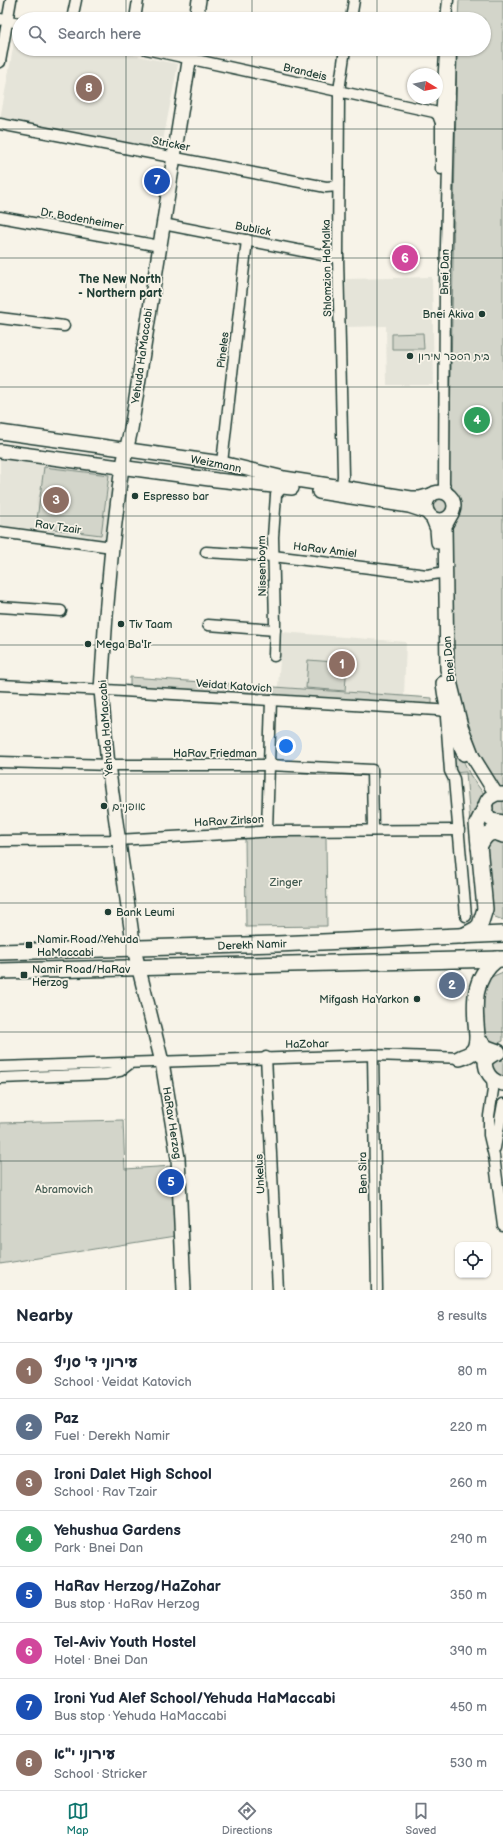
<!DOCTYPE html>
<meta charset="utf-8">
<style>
:root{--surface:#fff;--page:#f2f2f3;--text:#1f2937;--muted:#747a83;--line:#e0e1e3;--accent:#0f766e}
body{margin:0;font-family:"Balsamiq Sans","Playpen Sans Hebrew",sans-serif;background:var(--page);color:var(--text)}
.controls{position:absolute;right:12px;bottom:12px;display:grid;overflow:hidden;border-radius:8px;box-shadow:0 1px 3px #0004}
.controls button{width:36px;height:36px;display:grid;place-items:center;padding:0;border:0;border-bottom:1px solid var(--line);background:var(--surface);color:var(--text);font:20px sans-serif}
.compass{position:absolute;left:407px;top:68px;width:36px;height:36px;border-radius:50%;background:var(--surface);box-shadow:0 1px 3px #0004;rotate:100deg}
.you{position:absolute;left:286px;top:746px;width:14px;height:14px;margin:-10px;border:3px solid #fff;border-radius:50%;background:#1a73e8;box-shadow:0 0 0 6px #1a73e833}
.badge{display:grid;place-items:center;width:26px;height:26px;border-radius:50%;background:var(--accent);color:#fff;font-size:13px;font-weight:700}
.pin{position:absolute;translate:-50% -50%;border:2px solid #fff;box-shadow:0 1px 4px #0006}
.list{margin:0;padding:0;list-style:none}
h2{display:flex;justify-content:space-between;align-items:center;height:52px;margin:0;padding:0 16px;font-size:17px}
h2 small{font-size:13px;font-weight:400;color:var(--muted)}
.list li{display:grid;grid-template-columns:26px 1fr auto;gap:12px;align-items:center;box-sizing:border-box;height:56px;padding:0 16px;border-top:1px solid var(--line)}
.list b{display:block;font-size:15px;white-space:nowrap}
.list p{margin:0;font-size:13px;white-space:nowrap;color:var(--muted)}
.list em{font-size:13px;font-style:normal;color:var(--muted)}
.icon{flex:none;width:22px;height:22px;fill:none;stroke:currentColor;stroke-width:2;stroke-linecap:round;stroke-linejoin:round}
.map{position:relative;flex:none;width:503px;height:1290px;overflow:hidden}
.search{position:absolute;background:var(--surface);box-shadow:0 1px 3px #0004;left:12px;right:12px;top:12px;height:44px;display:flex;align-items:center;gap:10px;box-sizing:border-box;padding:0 14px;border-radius:22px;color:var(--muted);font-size:15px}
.sheet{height:500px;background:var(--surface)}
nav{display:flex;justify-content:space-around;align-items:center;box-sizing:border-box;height:56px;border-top:1px solid var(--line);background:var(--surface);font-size:11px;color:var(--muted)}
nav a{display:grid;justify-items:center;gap:2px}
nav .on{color:var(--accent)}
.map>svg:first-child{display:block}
.built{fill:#e5e4d9}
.green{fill:#d3d5ca;stroke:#79897f}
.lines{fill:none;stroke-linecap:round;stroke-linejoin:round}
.minor-casing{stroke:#1f3d34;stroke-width:13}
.tertiary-casing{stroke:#1f3d34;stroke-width:16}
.secondary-casing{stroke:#1f3d34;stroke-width:18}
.minor{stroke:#f7f3e8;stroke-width:10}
.tertiary{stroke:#f7f3e8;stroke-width:13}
.secondary{stroke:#f7f3e8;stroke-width:15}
.grid{fill:none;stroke:#1f3d34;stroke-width:1;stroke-opacity:0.55}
.poi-dot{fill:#1f3d34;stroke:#f7f3e8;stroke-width:1.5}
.labels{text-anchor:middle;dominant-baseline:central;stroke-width:3.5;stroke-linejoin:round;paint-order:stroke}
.street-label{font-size:11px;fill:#1f3d34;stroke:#f7f3e8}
.poi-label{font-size:11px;fill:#1f3d34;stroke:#f7f3e8;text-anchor:start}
.park-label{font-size:11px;fill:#435b52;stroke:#f7f3e8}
.neighbourhood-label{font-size:12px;font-weight:bold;fill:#1f3d34;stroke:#f7f3e8}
</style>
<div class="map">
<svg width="503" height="1290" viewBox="0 0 503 1290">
<rect width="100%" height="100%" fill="#f7f3e8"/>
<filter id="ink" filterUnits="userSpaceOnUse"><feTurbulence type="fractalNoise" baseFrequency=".025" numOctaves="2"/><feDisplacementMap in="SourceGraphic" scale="8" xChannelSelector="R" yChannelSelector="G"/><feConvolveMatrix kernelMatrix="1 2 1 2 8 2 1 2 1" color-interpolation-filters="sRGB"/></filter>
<g filter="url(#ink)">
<g class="built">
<path d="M16,32L19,33V49H102L178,64L161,151L0,119Z"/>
<path d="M432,277L434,385H387L386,326L346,327V279Z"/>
<path d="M0,457L116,473L108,541L0,526Z"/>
<path d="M282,632L406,642L404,696L278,687Z"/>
</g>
<g class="green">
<path d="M459,0H503V790C493,785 490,776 485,767C444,698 452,605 450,527C463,499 456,506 449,481L457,49H484V19H458Z"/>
<path d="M423,333L424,349H392V334Z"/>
<path d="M44,467L109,475L101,535L36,527Z"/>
<circle cx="440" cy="505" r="8"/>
<path d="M308,660L347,663L345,691L306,688Z"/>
<path d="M130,677L432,698V707L130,686Z"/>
<path d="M450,732L470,775L486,797L470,822L466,772L453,773Z"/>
<path d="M496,800H503V815H496L492,812L491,806Z"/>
<path d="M326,836L327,926L246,927L245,837Z"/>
<path d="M489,837L503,840V920L495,917L491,913L484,853Z"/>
<path d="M503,972V1041L496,1044L489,1042L485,1035L482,993L489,978Z"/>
<path d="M499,1058L503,1060V1078L491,1070L492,1060Z"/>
<path d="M123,1120L125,1169L173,1166L176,1236L0,1264V1123Z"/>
</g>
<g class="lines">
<defs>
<g id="minor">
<path d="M0,19L19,23"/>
<path d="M72,19L76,0"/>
<path d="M135,19L138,0"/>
<path d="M351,19L354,0"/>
<path d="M446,19L448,0"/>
<path d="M146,49L434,112L438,115L441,123"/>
<path d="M0,62L11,0"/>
<path d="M0,124L326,187L338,186"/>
<path d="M441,169V121L445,53"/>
<path d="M0,217L160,246"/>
<path d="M163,224L338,258"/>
<path d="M0,318L64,326"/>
<path d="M222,463L247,240"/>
<path d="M342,486L343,476L338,258L339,91L345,49"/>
<path d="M448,494L444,485L445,285L451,49"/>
<path d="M0,532L112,547"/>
<path d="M206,552L273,556L427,575L440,573"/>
<path d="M0,607L61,611"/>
<path d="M208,625L275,630"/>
<path d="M274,656L275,624L273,537L276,495L283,486L284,482"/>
<path d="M0,685L106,690L437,710L445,711L452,715"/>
<path d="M446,717L450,771L454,779L466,916"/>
<path d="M0,762L112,765H269L372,770L373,829"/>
<path d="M267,831L271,700"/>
<path d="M0,841L117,840L277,831L459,830"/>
<path d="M373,1055L377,1290"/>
<path d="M266,1057L278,1290"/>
<path d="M0,1067L373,1055L465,1058"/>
<path d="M0,1078L107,1074L120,1071L129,1064"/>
<path d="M492,1079L493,1090L489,1116V1135L494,1156L503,1226"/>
<path d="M495,1148L503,1104"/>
</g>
<g id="tertiary">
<path d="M196,19L199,0"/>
<path d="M0,432L222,463L284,478L411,498H420L431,495"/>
<path d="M0,451L217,480L292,488"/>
<circle cx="440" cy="506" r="14"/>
<path d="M319,492L409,506L427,512"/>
<path d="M451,515L445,526L447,669L461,726L473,757L496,794"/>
<path d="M433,519L437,529L438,542"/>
<path d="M443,683C446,709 452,731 464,754"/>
<path d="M503,794H496L489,798C483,805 484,813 491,820L503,822"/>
<path d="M496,1053L485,1060C485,1073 491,1080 503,1084"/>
<path d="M184,1290L178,1158L162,1062L134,949L108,765L101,690L106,615L112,547L121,474L131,429L191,49"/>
</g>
<g id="secondary">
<path d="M479,847C484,836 490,828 503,835"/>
<path d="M463,936L476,929L480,925L485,909L477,824L485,808"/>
<path d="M0,952L277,944L503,934"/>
<path d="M0,971L503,959"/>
<path d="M478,1040L487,1048L498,1052"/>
<path d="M460,1058C472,1054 476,1051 477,1039"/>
<path d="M487,1058L479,1053L478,1048C476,1015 467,982 497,959"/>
</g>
</defs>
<use href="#minor" class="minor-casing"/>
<use href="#tertiary" class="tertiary-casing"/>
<use href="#secondary" class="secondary-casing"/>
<use href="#minor" class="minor"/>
<use href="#tertiary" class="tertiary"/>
<use href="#secondary" class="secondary"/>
</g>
</g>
<path class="grid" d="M126,0V19M252,0V19M377,0V19M126,49V1290M252,49V1290M377,49V1290M0,129H503M0,258H503M0,387H503M0,516H503M0,645H503M0,774H503M0,903H503M0,1032H503M0,1161H503"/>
<g class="poi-dot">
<circle cx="482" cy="314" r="4"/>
<circle cx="410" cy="356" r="4"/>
<circle cx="135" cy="496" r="4"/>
<circle cx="121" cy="624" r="4"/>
<circle cx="88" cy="644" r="4"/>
<circle cx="104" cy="806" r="4"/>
<circle cx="108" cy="912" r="4"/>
<rect x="25" y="941" width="8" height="8" rx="2"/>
<rect x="20" y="971" width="8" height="8" rx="2"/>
<circle cx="417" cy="999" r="4"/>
</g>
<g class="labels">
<g class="street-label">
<text transform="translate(305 72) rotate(13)">Brandeis</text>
<text transform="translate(171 144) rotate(11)">Stricker</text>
<text transform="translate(82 219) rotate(10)">Dr. Bodenheimer</text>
<text transform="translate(253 229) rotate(11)">Bublick</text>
<text transform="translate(327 268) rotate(-91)">Shlomzion HaMalka</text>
<text transform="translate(445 272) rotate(-89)">Bnei Dan</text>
<text transform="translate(223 350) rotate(-83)">Pineles</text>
<text transform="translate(142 356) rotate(-82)">Yehuda HaMaccabi</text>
<text transform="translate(216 464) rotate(11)">Weizmann</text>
<text transform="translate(58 527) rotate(8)">Rav Tzair</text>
<text transform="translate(325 550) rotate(7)">HaRav Amiel</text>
<text transform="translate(262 566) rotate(-91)">Nissenboym</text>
<text transform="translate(449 659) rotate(-95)">Bnei Dan</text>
<text transform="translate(234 686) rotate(4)">Veidat Katovich</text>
<text transform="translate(106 728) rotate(-94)">Yehuda HaMaccabi</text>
<text x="215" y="753">HaRav Friedman</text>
<text transform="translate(229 821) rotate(-3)">HaRav Zirlson</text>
<text transform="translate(252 945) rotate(-2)">Derekh Namir</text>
<text transform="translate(307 1044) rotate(-1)">HaZohar</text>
<text transform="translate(172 1123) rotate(81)">HaRav Herzog</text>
<text transform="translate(363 1173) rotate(-91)">Ben Sira</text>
<text transform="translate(260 1174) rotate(-93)">Unkelus</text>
</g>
<g class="poi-label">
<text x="474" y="314" text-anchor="end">Bnei Akiva</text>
<text x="418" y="356">בית הספר מירון</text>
<text x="143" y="496">Espresso bar</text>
<text x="129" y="624">Tiv Taam</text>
<text x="96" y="644">Mega Ba'Ir</text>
<text x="112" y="806">אופניים</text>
<text x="116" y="912">Bank Leumi</text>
<text x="37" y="939">Namir Road/Yehuda<tspan x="37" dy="13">HaMaccabi</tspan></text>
<text x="32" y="969">Namir Road/HaRav<tspan x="32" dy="13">Herzog</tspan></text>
<text x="409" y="999" text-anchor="end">Mifgash HaYarkon</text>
</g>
<g class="park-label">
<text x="286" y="882">Zinger</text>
<text x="64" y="1189">Abramovich</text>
</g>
<g class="neighbourhood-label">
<text x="120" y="279">The New North<tspan x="120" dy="14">- Northern part</tspan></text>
</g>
</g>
</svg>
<div class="controls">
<button><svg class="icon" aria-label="locate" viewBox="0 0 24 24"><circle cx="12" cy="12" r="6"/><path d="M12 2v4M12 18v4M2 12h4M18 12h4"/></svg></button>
</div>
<svg class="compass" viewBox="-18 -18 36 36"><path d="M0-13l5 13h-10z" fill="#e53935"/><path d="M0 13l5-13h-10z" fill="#747a83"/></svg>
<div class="you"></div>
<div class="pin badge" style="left:342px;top:664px;background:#8d6e63">1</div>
<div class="pin badge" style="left:452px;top:985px;background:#5c6f8a">2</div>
<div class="pin badge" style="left:56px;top:500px;background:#8d6e63">3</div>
<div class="pin badge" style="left:477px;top:420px;background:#2e9e5b">4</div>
<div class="pin badge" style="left:171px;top:1182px;background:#1a4fb4">5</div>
<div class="pin badge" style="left:405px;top:258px;background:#d1479c">6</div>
<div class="pin badge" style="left:157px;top:181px;background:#1a4fb4">7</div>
<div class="pin badge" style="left:89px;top:88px;background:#8d6e63">8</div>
<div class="search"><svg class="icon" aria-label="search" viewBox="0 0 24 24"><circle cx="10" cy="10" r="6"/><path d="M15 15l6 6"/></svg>Search here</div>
</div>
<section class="sheet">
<h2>Nearby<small>8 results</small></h2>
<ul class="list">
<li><span class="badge" style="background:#8d6e63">1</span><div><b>עירוני ד' סניף</b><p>School · Veidat Katovich</p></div><em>80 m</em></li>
<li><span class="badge" style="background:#5c6f8a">2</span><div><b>Paz</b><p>Fuel · Derekh Namir</p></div><em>220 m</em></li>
<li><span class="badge" style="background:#8d6e63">3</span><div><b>Ironi Dalet High School</b><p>School · Rav Tzair</p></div><em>260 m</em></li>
<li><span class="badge" style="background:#2e9e5b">4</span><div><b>Yehushua Gardens</b><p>Park · Bnei Dan</p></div><em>290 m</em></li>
<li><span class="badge" style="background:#1a4fb4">5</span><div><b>HaRav Herzog/HaZohar</b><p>Bus stop · HaRav Herzog</p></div><em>350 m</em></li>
<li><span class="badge" style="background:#d1479c">6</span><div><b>Tel-Aviv Youth Hostel</b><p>Hotel · Bnei Dan</p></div><em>390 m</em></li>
<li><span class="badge" style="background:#1a4fb4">7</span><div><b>Ironi Yud Alef School/Yehuda HaMaccabi</b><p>Bus stop · Yehuda HaMaccabi</p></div><em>450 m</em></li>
<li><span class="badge" style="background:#8d6e63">8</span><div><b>עירוני י&quot;א</b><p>School · Stricker</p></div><em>530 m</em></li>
</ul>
</section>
<nav>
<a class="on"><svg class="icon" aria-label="map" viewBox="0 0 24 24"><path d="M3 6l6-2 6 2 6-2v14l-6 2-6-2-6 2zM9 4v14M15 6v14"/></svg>Map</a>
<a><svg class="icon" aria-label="directions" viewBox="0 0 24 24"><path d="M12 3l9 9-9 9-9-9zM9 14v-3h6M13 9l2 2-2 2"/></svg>Directions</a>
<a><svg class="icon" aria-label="saved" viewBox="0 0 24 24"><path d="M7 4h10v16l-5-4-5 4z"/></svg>Saved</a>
</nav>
